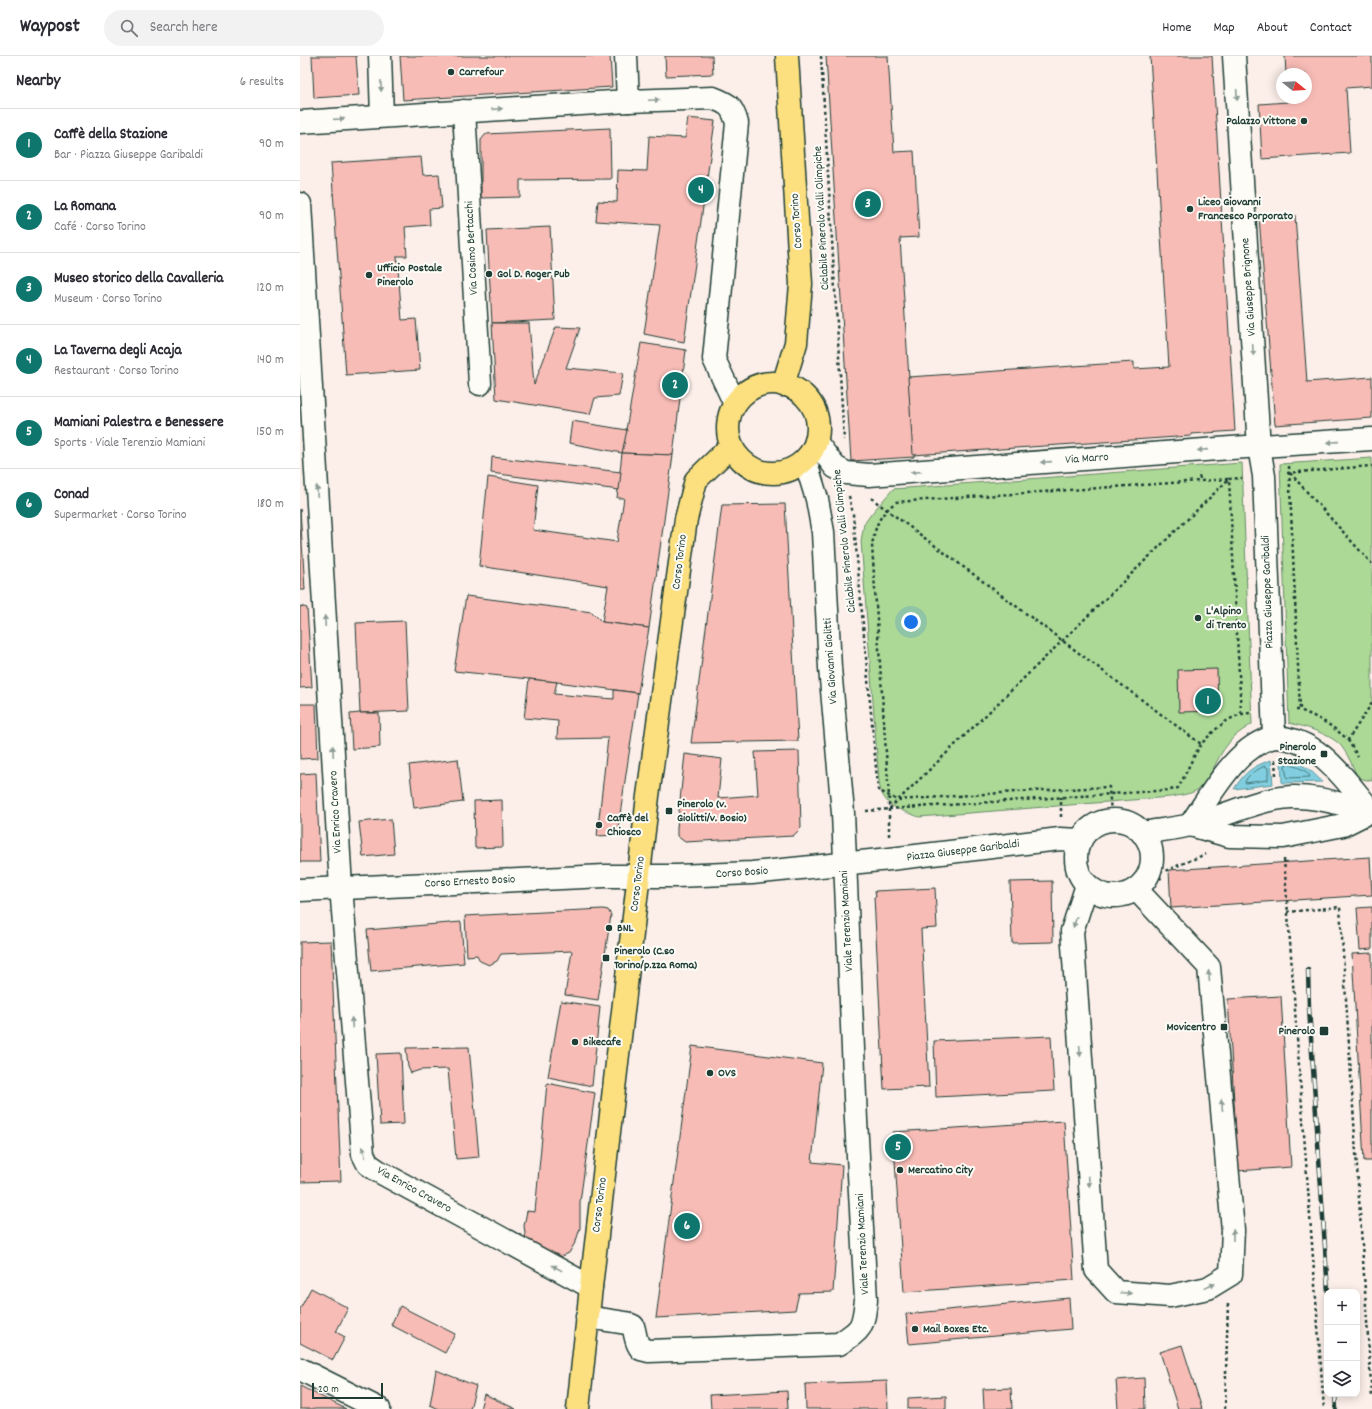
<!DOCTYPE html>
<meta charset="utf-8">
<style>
:root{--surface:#fff;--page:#f2f2f3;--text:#2b2b33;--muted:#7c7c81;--line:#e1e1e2;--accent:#0f766e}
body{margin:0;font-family:Dekko,sans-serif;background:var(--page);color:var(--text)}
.controls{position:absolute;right:12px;bottom:12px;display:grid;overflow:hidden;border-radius:8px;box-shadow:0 2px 10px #0003}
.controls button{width:36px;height:36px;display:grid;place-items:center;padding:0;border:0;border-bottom:1px solid var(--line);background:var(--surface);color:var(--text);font:20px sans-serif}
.compass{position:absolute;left:976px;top:12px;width:36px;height:36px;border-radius:50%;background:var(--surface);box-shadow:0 2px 10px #0003;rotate:108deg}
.scale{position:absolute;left:12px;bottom:10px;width:71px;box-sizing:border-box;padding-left:4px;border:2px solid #1f3d34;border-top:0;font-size:11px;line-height:14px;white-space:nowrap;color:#1f3d34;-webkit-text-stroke:3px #fdfcf7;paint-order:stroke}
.you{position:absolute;left:611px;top:566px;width:14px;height:14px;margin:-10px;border:3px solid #fff;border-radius:50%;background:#1a73e8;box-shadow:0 0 0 6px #1a73e833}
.badge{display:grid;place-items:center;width:26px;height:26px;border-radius:50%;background:var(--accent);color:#fff;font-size:13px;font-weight:700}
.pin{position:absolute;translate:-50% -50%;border:2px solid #fff;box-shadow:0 1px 4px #0006}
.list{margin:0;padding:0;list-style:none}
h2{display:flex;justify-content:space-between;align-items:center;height:52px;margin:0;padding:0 16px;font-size:17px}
h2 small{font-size:13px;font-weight:400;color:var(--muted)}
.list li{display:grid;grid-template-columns:26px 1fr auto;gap:12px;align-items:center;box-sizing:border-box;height:72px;padding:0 16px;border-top:1px solid var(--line)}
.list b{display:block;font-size:15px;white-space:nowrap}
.list p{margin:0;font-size:13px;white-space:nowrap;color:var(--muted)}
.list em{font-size:13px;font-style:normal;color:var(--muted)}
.icon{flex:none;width:22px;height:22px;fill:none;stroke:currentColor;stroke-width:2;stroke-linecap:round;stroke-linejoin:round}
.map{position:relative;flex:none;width:1072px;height:1353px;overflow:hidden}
header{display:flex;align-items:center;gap:24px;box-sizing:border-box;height:56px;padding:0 20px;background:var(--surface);border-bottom:1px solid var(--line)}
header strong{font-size:19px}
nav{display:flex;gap:22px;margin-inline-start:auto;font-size:14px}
.search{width:280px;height:36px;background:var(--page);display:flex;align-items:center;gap:10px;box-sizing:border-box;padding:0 14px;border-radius:22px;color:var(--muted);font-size:15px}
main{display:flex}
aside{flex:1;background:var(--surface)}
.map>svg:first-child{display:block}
.green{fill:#add997;stroke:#668b66}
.water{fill:#81cee0;stroke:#5a949b}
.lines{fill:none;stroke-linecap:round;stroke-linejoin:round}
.shore{stroke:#467779;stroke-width:1}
.building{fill:#f8bcb6;stroke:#1f3d34}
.minor-casing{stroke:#1f3d34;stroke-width:25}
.major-casing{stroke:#1f3d34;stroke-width:25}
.path{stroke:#1f3d34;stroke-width:2.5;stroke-dasharray:3 3;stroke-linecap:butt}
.minor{stroke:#fdfcf7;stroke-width:22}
.major{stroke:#fce080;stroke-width:22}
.rail-casing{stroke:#1f3d34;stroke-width:4.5}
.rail{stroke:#fdfcf7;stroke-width:3;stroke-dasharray:9;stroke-linecap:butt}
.oneway{fill:#8e9c96}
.poi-dot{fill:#1f3d34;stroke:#fdfcf7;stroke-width:1.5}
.labels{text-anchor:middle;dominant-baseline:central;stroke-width:4;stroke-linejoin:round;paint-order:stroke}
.poi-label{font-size:12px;font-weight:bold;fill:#1f3d34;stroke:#fdfcf7;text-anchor:start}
.street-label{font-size:12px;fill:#1f3d34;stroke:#fdfcf7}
</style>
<header>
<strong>Waypost</strong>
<div class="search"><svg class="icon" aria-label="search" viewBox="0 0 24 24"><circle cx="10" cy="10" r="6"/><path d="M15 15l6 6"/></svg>Search here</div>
<nav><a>Home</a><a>Map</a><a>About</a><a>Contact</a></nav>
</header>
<main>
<aside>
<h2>Nearby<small>6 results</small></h2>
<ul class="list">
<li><span class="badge">1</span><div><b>Caffè della Stazione</b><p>Bar · Piazza Giuseppe Garibaldi</p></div><em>90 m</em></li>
<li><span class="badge">2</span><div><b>La Romana</b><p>Café · Corso Torino</p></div><em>90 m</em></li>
<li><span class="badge">3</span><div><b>Museo storico della Cavalleria</b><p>Museum · Corso Torino</p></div><em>120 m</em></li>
<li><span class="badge">4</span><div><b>La Taverna degli Acaja</b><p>Restaurant · Corso Torino</p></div><em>140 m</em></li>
<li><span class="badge">5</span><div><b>Mamiani Palestra e Benessere</b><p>Sports · Viale Terenzio Mamiani</p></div><em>150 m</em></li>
<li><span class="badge">6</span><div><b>Conad</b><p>Supermarket · Corso Torino</p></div><em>180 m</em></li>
</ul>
</aside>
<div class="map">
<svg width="1072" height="1353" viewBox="0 0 1072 1353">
<rect width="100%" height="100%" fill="#fcefea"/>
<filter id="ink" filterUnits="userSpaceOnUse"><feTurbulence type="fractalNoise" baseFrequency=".025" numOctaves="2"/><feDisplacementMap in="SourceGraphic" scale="8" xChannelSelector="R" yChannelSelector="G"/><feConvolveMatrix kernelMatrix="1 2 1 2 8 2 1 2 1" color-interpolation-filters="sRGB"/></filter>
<g filter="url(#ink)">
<g class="green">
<path d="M1072,402V725L1058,722C1053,712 1049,700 1042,691C1033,679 1004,670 989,667L980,408Z"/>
<path d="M942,407L952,668C943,674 934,679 928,688C916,702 912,722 897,734C892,738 876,740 870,741L619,761C599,753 582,751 579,726L561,485L564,468L572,457L593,433Z"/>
</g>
<g class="water">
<path d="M981,703C1001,707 1008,710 1022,726L982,727Z"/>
<path d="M971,704L973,728L934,733C945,716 951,711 971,704Z"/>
</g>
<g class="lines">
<g class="shore">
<path d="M988,708C995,710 1008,714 1010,721L987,722L985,710Z"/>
<path d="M965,710L968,712V724L945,727C946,719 958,713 965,710Z"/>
</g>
</g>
<g class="building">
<path d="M12,0H56L59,39L14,42Z"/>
<path d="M100,0H310L312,31L103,44Z"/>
<path d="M365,0H412L413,18L366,20Z"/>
<path d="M526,0H588L594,96L614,95L619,181L600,182L614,401L551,405Z"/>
<path d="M850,0H912L935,375L891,378V380L613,399L608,321L834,306V313L869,311Z"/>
<path d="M985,0H1072V30L1046,32L1050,97L962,103L959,48L988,46V42H1006V18H986Z"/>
<path d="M388,62L415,65L384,286L344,278L360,169L296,165L298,145L317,146L318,114L347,115L349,80L385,82Z"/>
<path d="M310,72L311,123L220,124V141L181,142V84L186,78Z"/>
<path d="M121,101L123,119L139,118L142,152L129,153L130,169L105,171L107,200H97L102,264L116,263L120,314L46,319L31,107Z"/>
<path d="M995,159L1007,326L1072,321V362L975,369L959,161Z"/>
<path d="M250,171L255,264L192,267L187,174Z"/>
<path d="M192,267H229L234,329L256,271L280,272L266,312L323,317L319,340L295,342L290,358L196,343Z"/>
<path d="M341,287L386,294L373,399L322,397Z"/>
<path d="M272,365L327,374L322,397L269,387Z"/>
<path d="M322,397L373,399L349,572L302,566L308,530L179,510L188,421L238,429L233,474L317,486L324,442H317Z"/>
<path d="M192,401L321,416L319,434L191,417Z"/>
<path d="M485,448L498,685L391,687L422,449Z"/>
<path d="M0,453L5,534H0Z"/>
<path d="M166,540L292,556L302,566L349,572L338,637L257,626L154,615Z"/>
<path d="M0,550L7,552L12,631L0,632Z"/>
<path d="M105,565L109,655L60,657L56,567Z"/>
<path d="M917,613L918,655L879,656L878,614Z"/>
<path d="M229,623L257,626L254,638L314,643V634L338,637L317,779L297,780L308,682L257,683L258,665L224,662Z"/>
<path d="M0,648H16L18,702L0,703Z"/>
<path d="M60,657H79L80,691L52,693L50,658Z"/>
<path d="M499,695L501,772L493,780L385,786L377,780V772L385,698L422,703L418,742L458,739L455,696Z"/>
<path d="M158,703L163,746L114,752L109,709Z"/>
<path d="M16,717L20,806H0V718Z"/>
<path d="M202,744L203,791L175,792L174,745Z"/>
<path d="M91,763L94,798L63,801L59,766Z"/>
<path d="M1070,801L1072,839L871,852L869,814Z"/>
<path d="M752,825L753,886L712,887L710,826Z"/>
<path d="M635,832L637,872L621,873L629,1031L584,1033L574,841H576L575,835Z"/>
<path d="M1072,851V893L1060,894L1057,852Z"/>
<path d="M303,853L308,854L311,859L298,944L265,939L272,895L201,898L197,905L189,909L180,905L177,899L167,900L165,860Z"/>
<path d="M161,866L164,907L71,915L67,874Z"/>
<path d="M31,885L41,1125L0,1126V886Z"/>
<path d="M1072,897V1105H1064L1052,898Z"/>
<path d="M981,940L991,1111L938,1115L928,943Z"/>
<path d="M261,945L300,951L292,1030L248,1021Z"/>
<path d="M751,980L754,1035L636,1041L634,985Z"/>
<path d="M392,990L522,1007L512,1106L542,1109L533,1236L499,1237L495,1254L356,1262Z"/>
<path d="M169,991L179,1101L156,1103L148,1013L120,1014L111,1017L108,1011L106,992Z"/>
<path d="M101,997L104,1068L80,1069L76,998Z"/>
<path d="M247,1027L295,1037L280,1146V1172L276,1185L269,1197L258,1202L226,1184L224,1170L227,1155L235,1156Z"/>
<path d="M764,1065L774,1224L604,1236L593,1076Z"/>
<path d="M11,1232L48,1252L36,1276L45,1281L33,1304L0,1287V1253Z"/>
<path d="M769,1242L771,1273L609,1288L606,1258Z"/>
<path d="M100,1250L155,1278L145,1297L91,1269Z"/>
<path d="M882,1289L902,1353H878L860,1296Z"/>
<path d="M136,1314L176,1330L170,1353H139L130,1349Z"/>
<path d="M844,1322L845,1353H818L816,1324Z"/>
<path d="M587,1325L588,1353H506L505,1328Z"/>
<path d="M0,1330L46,1353H0Z"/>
<path d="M711,1332L712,1353H684L683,1333Z"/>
<path d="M487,1335L488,1353H411L410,1339Z"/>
<path d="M184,1338L216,1353H180Z"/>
<path d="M646,1340V1353H608V1342Z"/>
</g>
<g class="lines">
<defs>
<g id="minor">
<path d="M80,0L82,60"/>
<path d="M326,0L328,45"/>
<path d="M934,0L959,391L964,420L974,681"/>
<path d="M164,55L180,328"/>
<path d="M0,66L328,45L413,42C429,48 432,50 437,67L414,303L435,348"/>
<path d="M0,148L41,831L63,1098L68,1108L78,1115L291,1231"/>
<path d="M516,386L535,411L546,417L569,419L931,392L1072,383"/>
<path d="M974,681C1019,682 1045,724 1071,755L1043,769L983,781L929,780L890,769C911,739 936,690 974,681Z"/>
<circle cx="814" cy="802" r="38"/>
<path d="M842,777C858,774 875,773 890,769C924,761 956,743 991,741C1019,740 1045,750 1072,755"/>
<path d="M787,829L772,875L796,1214L816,1236L870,1240L908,1232L931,1218L933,1174L909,911L836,833"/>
<path d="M0,834L305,820H376L452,817L590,803L760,783L781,784"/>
<path d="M287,1261L326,1267L333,1270C336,1279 335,1286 341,1293L349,1295L539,1288C562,1273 563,1272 566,1244L556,1064L543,757L530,612L523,476L517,443L505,404"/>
<path d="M0,1313L79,1353"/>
</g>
<g id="major">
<circle cx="473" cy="372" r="45"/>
<path d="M483,329L496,287L501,228L487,0"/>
<path d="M278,1353L291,1231L348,740L386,463L396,424L431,390"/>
</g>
</defs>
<use href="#minor" class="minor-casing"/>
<use href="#major" class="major-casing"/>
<g class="path">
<path d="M521,0L544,384"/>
<path d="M989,410L1000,654"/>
<path d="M987,417L1072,410"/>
<path d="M990,417L1072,508"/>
<path d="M549,440L553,458L578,734L597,744L746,734L809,731L811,757L826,760"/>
<path d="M571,442L901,688C916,673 929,658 951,657"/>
<path d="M996,654H1000C1019,662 1032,669 1048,684L1072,647"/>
<path d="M941,657L929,423L942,422"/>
<path d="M1048,684L1058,701"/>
<path d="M975,704L976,719"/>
<path d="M589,753L870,734L878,732L882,725L892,704L901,688"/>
<path d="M566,755L589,753L929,423L900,425L899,417"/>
<path d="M761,761V741"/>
<path d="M589,780V741L572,489C576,468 579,459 596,446L900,425"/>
<path d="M856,797L861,825"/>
<path d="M984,803L1024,1353"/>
<path d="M765,805L767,818"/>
<path d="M860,817L906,798"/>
<path d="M987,856L1040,851L1072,1342"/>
<path d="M925,1353L928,1246"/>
</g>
<use href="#minor" class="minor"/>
<use href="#major" class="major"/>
<defs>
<g id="rail">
<path d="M1008,914L1009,952L1028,1236"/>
<path d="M1035,1338L1036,1353"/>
</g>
</defs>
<use href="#rail" class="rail-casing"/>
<use href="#rail" class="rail"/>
</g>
<defs><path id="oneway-solid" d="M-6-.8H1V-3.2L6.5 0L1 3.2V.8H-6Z"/></defs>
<g class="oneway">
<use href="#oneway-solid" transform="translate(81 30) rotate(88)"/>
<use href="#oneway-solid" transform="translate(937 39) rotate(86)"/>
<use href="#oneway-solid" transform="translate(354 44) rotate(-2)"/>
<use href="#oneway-solid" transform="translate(197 53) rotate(-4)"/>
<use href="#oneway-solid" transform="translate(39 63) rotate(-4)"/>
<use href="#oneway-solid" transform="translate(953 294) rotate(86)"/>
<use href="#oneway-solid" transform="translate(1033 386) rotate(176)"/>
<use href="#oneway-solid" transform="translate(903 394) rotate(176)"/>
<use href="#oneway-solid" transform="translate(746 406) rotate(176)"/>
<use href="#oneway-solid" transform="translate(616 416) rotate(176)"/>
<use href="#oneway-solid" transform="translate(17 435) rotate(-93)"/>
<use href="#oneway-solid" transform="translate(25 565) rotate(-93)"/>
<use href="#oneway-solid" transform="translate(33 695) rotate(-93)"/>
<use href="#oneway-solid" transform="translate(775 866) rotate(108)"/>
<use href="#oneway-solid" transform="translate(909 920) rotate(-95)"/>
<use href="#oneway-solid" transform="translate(52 967) rotate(-95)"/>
<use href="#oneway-solid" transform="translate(780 995) rotate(86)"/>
<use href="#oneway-solid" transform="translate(922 1049) rotate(-95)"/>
<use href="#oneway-solid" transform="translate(64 1096) rotate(-104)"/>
<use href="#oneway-solid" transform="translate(789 1125) rotate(86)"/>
<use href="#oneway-solid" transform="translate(933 1179) rotate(-89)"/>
<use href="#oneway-solid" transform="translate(257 1212) rotate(-151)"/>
<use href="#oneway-solid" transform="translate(910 1230) rotate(-26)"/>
<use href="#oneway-solid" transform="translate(826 1237) rotate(4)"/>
</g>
</g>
<g class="poi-dot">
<circle cx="151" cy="16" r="4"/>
<circle cx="1004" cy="65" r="4"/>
<circle cx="890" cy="153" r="4"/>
<circle cx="189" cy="218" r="4"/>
<circle cx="69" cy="219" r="4"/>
<circle cx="898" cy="562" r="4"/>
<rect x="1020" y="694" width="8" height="8" rx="2"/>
<rect x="365" y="751" width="8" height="8" rx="2"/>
<circle cx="299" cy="769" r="4"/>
<circle cx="309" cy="872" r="4"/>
<rect x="302" y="898" width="8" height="8" rx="2"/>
<rect x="920" y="967" width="8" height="8" rx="2"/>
<rect x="1019" y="970" width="10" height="10" rx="2"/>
<circle cx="275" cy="986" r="4"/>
<circle cx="410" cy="1017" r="4"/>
<circle cx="600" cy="1114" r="4"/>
<circle cx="615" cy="1273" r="4"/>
</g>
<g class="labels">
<g class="poi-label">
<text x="159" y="16">Carrefour</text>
<text x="996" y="65" text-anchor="end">Palazzo Vittone</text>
<text x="898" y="146">Liceo Giovanni<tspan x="898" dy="14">Francesco Porporato</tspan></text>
<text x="77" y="212">Ufficio Postale<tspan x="77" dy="14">Pinerolo</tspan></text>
<text x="197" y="218">Gol D. Roger Pub</text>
<text x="906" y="555">L'Alpino<tspan x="906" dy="14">di Trento</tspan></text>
<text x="1016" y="691" text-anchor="end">Pinerolo<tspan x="1016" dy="14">Stazione</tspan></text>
<text x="377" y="748">Pinerolo (v.<tspan x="377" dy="14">Giolitti/v. Bosio)</tspan></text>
<text x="307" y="762">Caffè del<tspan x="307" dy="14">Chiosco</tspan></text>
<text x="317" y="872">BNL</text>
<text x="314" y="895">Pinerolo (C.so<tspan x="314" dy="14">Torino/p.zza Roma)</tspan></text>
<text x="916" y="971" text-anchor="end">Movicentro</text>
<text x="1015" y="975" text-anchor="end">Pinerolo</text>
<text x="283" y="986">Bikecafe</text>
<text x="418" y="1017">OVS</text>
<text x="608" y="1114">Mercatino City</text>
<text x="623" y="1273">Mail Boxes Etc.</text>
</g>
<g class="street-label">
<text transform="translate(522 162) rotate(-93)">Ciclabile Pinerolo Valli Olimpiche</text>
<text transform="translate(497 165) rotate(-94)">Corso Torino</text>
<text transform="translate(172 192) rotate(-93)">Via Cosimo Bertacchi</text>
<text transform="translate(949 231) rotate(-94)">Via Giuseppe Brignone</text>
<text transform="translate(787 403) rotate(-4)">Via Marro</text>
<text transform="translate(545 485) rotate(-96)">Ciclabile Pinerolo Valli Olimpiche</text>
<text transform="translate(380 506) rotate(-83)">Corso Torino</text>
<text transform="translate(968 536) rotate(-92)">Piazza Giuseppe Garibaldi</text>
<text transform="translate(531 605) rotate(-94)">Via Giovanni Giolitti</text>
<text transform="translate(36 756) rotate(-93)">Via Enrico Cravero</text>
<text transform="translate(663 795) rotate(-7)">Piazza Giuseppe Garibaldi</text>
<text transform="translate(442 817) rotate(-4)">Corso Bosio</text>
<text transform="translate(170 826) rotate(-3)">Corso Ernesto Bosio</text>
<text transform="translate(338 828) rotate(-83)">Corso Torino</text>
<text transform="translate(547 865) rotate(-93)">Viale Terenzio Mamiani</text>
<text transform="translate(114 1134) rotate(29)">Via Enrico Cravero</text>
<text transform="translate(300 1149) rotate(-83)">Corso Torino</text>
<text transform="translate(563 1188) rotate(-93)">Viale Terenzio Mamiani</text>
</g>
</g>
</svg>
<div class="controls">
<button>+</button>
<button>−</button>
<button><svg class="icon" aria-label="layers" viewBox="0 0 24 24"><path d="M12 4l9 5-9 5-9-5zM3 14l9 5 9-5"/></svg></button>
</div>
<svg class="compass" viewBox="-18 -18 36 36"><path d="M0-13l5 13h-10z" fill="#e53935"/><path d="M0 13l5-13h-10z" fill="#7c7c81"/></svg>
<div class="scale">20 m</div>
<div class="you"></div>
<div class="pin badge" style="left:908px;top:645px">1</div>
<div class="pin badge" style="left:375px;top:329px">2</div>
<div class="pin badge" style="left:568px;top:148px">3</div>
<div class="pin badge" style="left:401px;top:134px">4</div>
<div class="pin badge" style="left:598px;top:1091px">5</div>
<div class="pin badge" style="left:387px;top:1170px">6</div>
</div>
</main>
